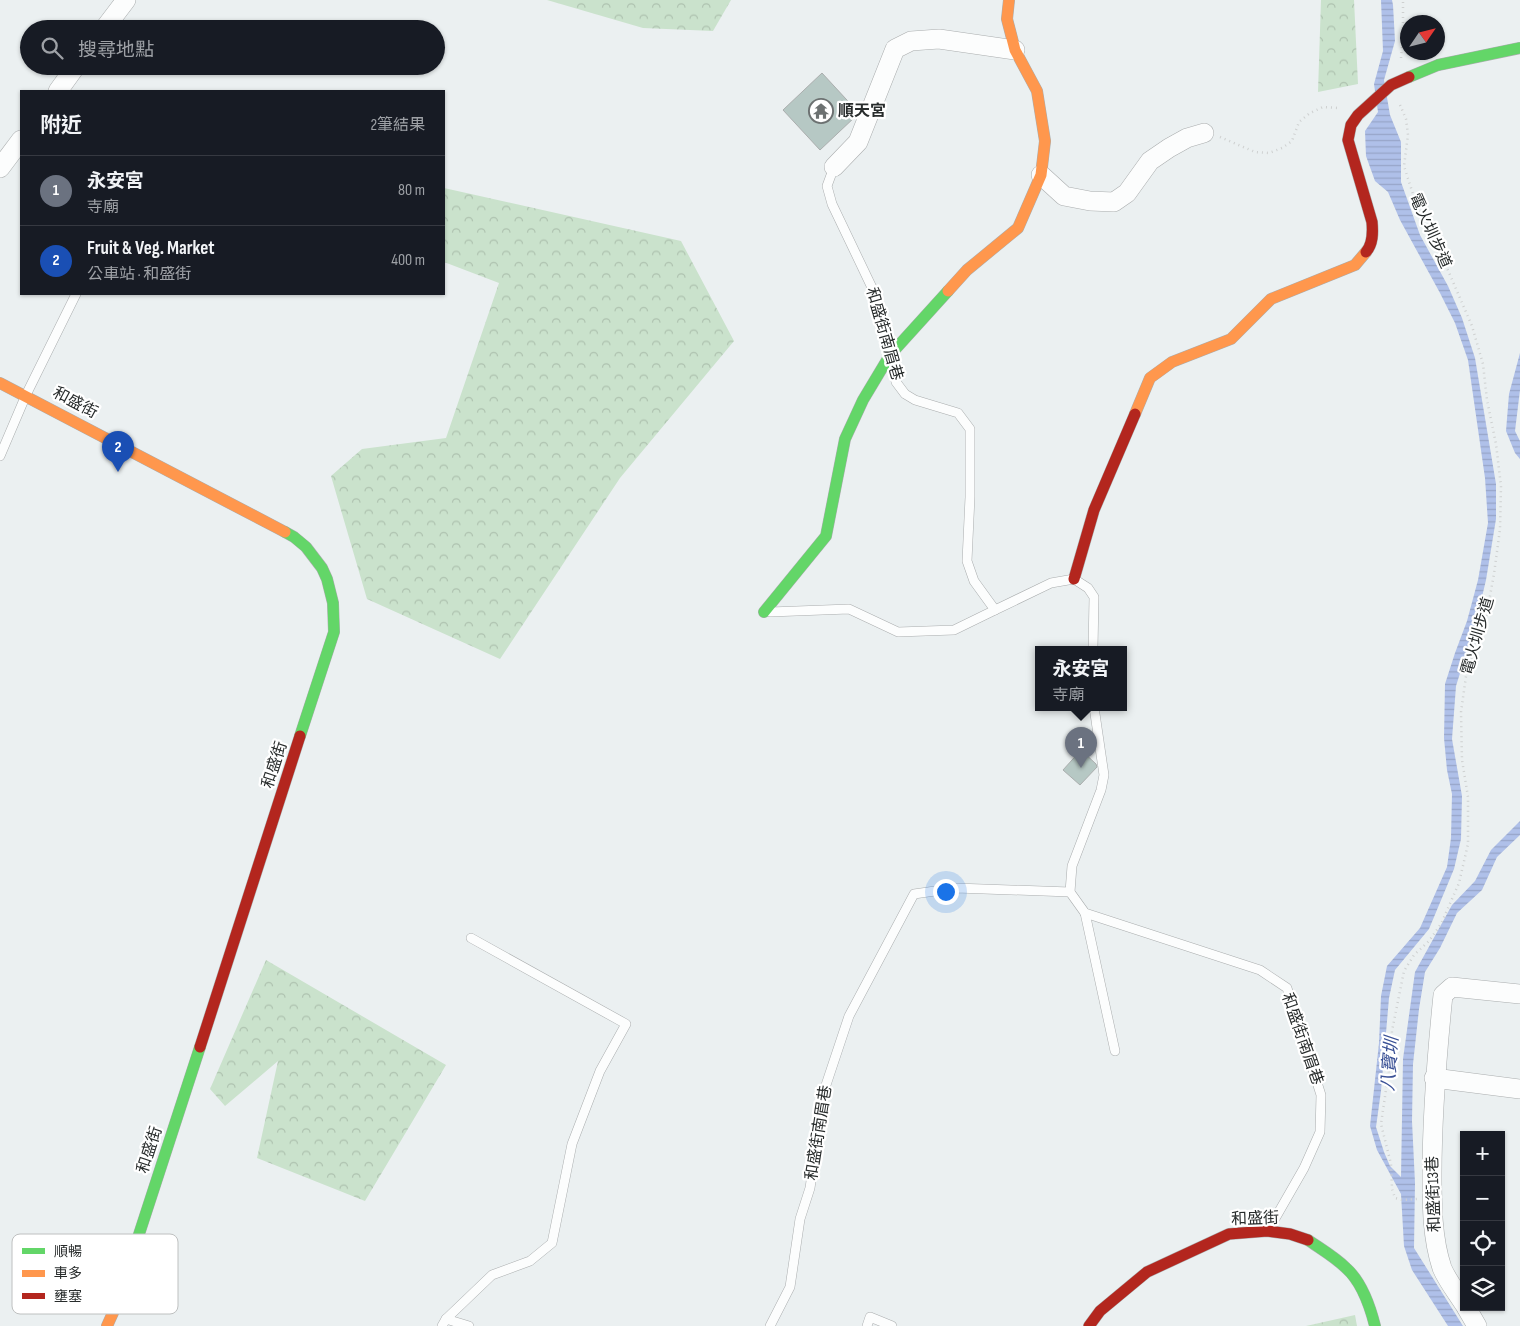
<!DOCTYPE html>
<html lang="zh-TW">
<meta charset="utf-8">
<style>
:root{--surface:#171b24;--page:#242831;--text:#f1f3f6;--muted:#9ea1a6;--line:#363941;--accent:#6c7171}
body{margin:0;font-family:"Sofia Sans Condensed","Noto Sans TC",sans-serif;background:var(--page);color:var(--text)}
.controls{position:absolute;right:15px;bottom:15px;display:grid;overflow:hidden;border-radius:0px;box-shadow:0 1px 4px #0004}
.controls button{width:45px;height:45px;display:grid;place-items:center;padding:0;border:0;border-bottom:1px solid var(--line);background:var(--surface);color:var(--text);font:25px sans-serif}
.compass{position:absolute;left:1400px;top:15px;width:45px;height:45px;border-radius:50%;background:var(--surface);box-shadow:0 1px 4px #0004;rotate:55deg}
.you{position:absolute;left:945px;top:891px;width:18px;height:18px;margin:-12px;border:4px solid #fff;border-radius:50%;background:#1a73e8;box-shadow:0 0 0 8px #1a73e833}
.badge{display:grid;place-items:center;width:32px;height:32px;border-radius:50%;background:var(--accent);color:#fff;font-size:16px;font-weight:700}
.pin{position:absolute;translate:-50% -41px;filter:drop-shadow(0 1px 2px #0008)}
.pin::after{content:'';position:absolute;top:26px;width:18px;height:15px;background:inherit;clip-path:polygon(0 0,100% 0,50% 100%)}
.popup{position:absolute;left:1035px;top:646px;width:92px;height:65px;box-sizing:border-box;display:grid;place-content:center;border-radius:0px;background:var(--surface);filter:drop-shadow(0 1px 4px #0005);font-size:16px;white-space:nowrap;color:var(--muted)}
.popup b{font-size:19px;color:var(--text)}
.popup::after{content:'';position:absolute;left:50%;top:100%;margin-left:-10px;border:10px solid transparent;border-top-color:var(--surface)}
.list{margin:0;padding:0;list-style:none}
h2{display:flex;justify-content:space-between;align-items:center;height:65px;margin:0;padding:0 20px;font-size:21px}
h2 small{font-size:16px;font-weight:400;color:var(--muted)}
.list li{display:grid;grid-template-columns:32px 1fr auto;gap:15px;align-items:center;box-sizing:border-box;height:70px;padding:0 20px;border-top:1px solid var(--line)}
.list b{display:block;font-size:19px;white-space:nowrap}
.list p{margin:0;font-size:16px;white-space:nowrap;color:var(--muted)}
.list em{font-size:16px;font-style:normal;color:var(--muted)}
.icon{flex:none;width:28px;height:28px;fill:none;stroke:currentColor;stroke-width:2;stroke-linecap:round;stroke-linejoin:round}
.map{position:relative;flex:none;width:1520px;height:1326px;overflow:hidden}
.search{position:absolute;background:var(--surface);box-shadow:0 1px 4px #0004;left:20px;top:20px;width:425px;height:55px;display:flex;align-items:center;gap:12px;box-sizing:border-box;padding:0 18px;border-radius:28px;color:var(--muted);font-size:19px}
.panel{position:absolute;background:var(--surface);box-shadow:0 1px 4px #0004;left:20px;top:90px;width:425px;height:205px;border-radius:0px}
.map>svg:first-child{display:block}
.forest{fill:url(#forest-crowns)}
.water{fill:url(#water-rules)}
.building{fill:#b6c8c4;stroke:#abaeae}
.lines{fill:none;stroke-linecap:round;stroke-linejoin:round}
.lane-casing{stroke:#aaadae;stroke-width:10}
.street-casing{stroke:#aaadae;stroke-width:20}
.fast-casing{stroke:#aaadae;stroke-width:12}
.slow-casing{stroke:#aaadae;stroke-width:12}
.jam-casing{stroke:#aaadae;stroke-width:12}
.path{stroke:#ced0d0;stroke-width:2.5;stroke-dasharray:1 4;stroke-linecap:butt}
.lane{stroke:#fcfdfd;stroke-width:9}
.street{stroke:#fcfdfd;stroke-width:19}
.fast{stroke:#63d668;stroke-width:11}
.slow{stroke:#ff974d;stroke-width:11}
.jam{stroke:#b3261e;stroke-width:11}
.labels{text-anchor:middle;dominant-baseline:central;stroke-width:4.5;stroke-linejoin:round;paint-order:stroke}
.poi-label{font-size:16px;font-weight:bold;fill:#282c2c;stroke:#fff;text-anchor:start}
.street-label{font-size:16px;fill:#282c2c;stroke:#fff}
.water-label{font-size:18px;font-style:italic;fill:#395095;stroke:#fff}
.key{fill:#fff;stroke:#bec0c0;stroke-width:1}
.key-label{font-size:14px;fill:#282c2c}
</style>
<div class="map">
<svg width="1520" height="1326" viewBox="0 0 1520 1326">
<defs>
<pattern id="forest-crowns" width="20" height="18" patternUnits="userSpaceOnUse" patternTransform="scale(1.25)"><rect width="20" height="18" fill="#cae2cc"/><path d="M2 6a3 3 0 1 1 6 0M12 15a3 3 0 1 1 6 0" fill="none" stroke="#aec2af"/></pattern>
<pattern id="water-rules" width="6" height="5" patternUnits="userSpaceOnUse" patternTransform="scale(1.25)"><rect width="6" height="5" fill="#afc0e9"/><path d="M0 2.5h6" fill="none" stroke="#97a5c8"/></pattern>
</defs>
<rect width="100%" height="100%" fill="#ebf0f1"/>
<g class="forest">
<path d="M547,0H731L713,31L643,28Z"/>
<path d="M1321,0H1354L1358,84L1318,92Z"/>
<path d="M444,188L681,241L734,341L620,478L500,659L367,599L331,476L362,449L446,438L499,283L444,262Z"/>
<path d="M266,960L446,1065L365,1201L257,1158L278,1061L225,1106L210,1089Z"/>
<path d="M1355,1315L1357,1326H1306Z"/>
</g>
<g class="water">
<path d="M1381,0H1392L1393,5L1395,41L1384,80L1390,115L1401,142V182L1420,235L1448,286L1462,318L1475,358L1496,484V519L1486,580L1476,622L1456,686L1452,739L1462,796L1461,839L1454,869L1429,929L1395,970L1389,998L1381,1091L1376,1127L1384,1152L1390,1166L1401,1177L1403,1059L1415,972L1452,905L1475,881L1491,850L1520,821V835L1497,857L1482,890L1457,913L1440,948L1425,972L1419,1009L1413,1064L1412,1121L1415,1183L1414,1248L1463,1326H1448L1412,1270L1404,1246L1401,1194L1377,1150L1370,1126L1379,1043L1381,996L1387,966L1420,928L1447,867L1451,838L1452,794L1447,770L1444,738L1445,684L1455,653L1467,621L1478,580L1488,523L1485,478L1468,360L1455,323L1440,293L1400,220L1388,192L1375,181L1366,156L1365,131L1378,112L1374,84L1383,51Z"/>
<path d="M1520,353V390L1515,431L1520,441V459L1515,453L1506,431L1509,394Z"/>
</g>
<g class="building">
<path d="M822,73L858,112L856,116L820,150L783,110Z"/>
<path d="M1081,750L1096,764L1097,767L1080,785L1063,770Z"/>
</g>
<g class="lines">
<defs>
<g id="lane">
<path d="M834,167L827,186L832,204L876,296L889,350"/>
<path d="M892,363L896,382L905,394L915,400L958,413L970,429V497L967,561L974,581L995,610L1051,583L1074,579L1088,588L1094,597L1093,649"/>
<path d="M0,456L26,395L76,294"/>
<path d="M770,612L849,609L898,632L954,630L995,610"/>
<path d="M1094,707L1104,775L1101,790L1072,866L1070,892L1085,913L1260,970L1287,988L1321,1095L1320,1132L1304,1168L1269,1229"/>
<path d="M1085,913L1115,1051"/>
<path d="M446,1319L492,1275L530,1261L552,1243L572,1144L600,1071L626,1024L471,938"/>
<path d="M442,1326L446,1319L469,1326"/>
<path d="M770,1326L790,1287L800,1219L810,1188L824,1091L849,1016L914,894L956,888L1070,892"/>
<path d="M867,1326L870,1317L892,1326"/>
</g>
<g id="street">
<path d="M104,29L126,0"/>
<path d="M58,91L76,66"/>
<path d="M834,167L858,142L895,49L911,41L939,39L1015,50"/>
<path d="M0,168L21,140"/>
<path d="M1041,175L1064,196L1090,201L1114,202L1127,193L1150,161L1169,148L1187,138L1204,133"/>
<path d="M1434,1078L1520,1089"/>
<path d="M1464,1304C1457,1293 1447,1280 1442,1268C1432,1238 1432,1205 1432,1174C1432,1113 1437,1054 1443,995L1452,987L1520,994"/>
<path d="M1466,1307L1477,1326"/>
</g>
<g id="fast">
<path d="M1409,77L1438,65L1520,48"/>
<path d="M285,532L294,537L306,547L322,568L327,579L333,603L334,632L300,736"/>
<path d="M764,612L826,536L845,439L863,400L890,355L948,291"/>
<path d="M1308,1240C1321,1249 1335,1257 1346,1268C1362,1282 1370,1306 1375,1326"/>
<path d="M129,1265L200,1047"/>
</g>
<g id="slow">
<path d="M948,291L967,270L1018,228L1041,175L1045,141L1037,91L1015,50L1007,19L1009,0"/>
<path d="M0,383L285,532"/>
<path d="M1135,414L1150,378L1172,362L1231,339L1271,299L1355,265L1366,252"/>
<path d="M107,1326L116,1306L129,1265"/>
</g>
<g id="jam">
<path d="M1366,252C1373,244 1373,233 1372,222L1348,140L1351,125L1358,115L1391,85L1409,77"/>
<path d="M1074,579L1094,510L1135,414"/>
<path d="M200,1047L300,736"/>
<path d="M1089,1326L1100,1311L1147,1272L1229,1234L1267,1231L1290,1234L1308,1240"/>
</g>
</defs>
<use href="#lane" class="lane-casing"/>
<use href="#street" class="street-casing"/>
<use href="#fast" class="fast-casing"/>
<use href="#slow" class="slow-casing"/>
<use href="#jam" class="jam-casing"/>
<g class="path">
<path d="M1401,58L1403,36V0"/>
<path d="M1400,105L1406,119L1408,135L1404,166L1413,194L1422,219L1444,261L1472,326L1483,364L1487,400L1496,444L1501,486L1500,529L1494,574L1485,623L1467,669L1461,712L1462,760L1468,797V844L1459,883L1441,924L1429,941L1414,955L1404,971L1392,1031L1389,1069L1381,1124L1391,1164L1392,1189L1395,1198L1403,1200L1417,1199"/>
<path d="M1220,137L1255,152L1269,153L1282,148L1292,141L1299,122L1310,113L1323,107L1338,108"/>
</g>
<use href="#lane" class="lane"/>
<use href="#street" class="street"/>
<use href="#fast" class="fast"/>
<use href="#slow" class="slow"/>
<use href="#jam" class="jam"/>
</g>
<defs>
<symbol id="temple-ring" viewBox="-11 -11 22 22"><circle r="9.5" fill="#fff" stroke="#6c7171" stroke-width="1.5"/><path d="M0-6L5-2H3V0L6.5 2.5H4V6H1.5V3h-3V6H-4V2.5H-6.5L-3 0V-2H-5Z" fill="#6c7171"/></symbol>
</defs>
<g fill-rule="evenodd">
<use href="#temple-ring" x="807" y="97" width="28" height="28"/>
</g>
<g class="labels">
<g class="poi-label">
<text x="838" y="111">順天宮</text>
</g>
<g class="street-label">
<text transform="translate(1430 231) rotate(66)">電火圳步道</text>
<text transform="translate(884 334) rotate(74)">和盛街南眉巷</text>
<text transform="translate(75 403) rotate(28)">和盛街</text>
<text transform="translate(1478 636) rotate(-74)">電火圳步道</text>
<text transform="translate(275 765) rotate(-72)">和盛街</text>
<text transform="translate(1302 1039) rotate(71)">和盛街南眉巷</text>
<text transform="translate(819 1133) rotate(-81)">和盛街南眉巷</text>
<text transform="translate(150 1150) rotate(-72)">和盛街</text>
<text transform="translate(1434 1194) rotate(-92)">和盛街13巷</text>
<text transform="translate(1255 1219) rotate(-2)">和盛街</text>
</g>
<g class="water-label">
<text transform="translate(1390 1064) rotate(-85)">八寶圳</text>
</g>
</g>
<rect x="12" y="1234" width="166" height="80" rx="8" class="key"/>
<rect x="22" y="1248" width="23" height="6" fill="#63d668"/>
<rect x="22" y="1270" width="23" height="7" fill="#ff974d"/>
<rect x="22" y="1293" width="23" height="6" fill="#b3261e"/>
<g class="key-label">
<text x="54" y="1256">順暢</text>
<text x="54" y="1278">車多</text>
<text x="54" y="1301">壅塞</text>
</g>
</svg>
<div class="controls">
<button>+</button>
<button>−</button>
<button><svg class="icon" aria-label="locate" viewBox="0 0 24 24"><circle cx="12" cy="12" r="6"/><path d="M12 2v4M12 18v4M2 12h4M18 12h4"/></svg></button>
<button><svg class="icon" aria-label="layers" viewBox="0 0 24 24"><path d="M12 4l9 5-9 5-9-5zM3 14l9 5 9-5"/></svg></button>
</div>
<svg class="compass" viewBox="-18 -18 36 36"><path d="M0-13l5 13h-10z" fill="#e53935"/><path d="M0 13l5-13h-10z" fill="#9ea1a6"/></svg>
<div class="you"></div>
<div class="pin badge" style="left:1081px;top:768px;background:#6b7280">1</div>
<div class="popup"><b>永安宮</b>寺廟</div>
<div class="pin badge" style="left:118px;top:472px;background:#1a4fb4">2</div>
<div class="search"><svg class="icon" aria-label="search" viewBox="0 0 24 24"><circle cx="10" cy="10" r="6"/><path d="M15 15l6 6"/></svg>搜尋地點</div>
<section class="panel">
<h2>附近<small>2筆結果</small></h2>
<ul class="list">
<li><span class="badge" style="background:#6b7280">1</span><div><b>永安宮</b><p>寺廟</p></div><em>80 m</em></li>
<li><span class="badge" style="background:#1a4fb4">2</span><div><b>Fruit &amp; Veg. Market</b><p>公車站 · 和盛街</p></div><em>400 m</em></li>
</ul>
</section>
</div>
